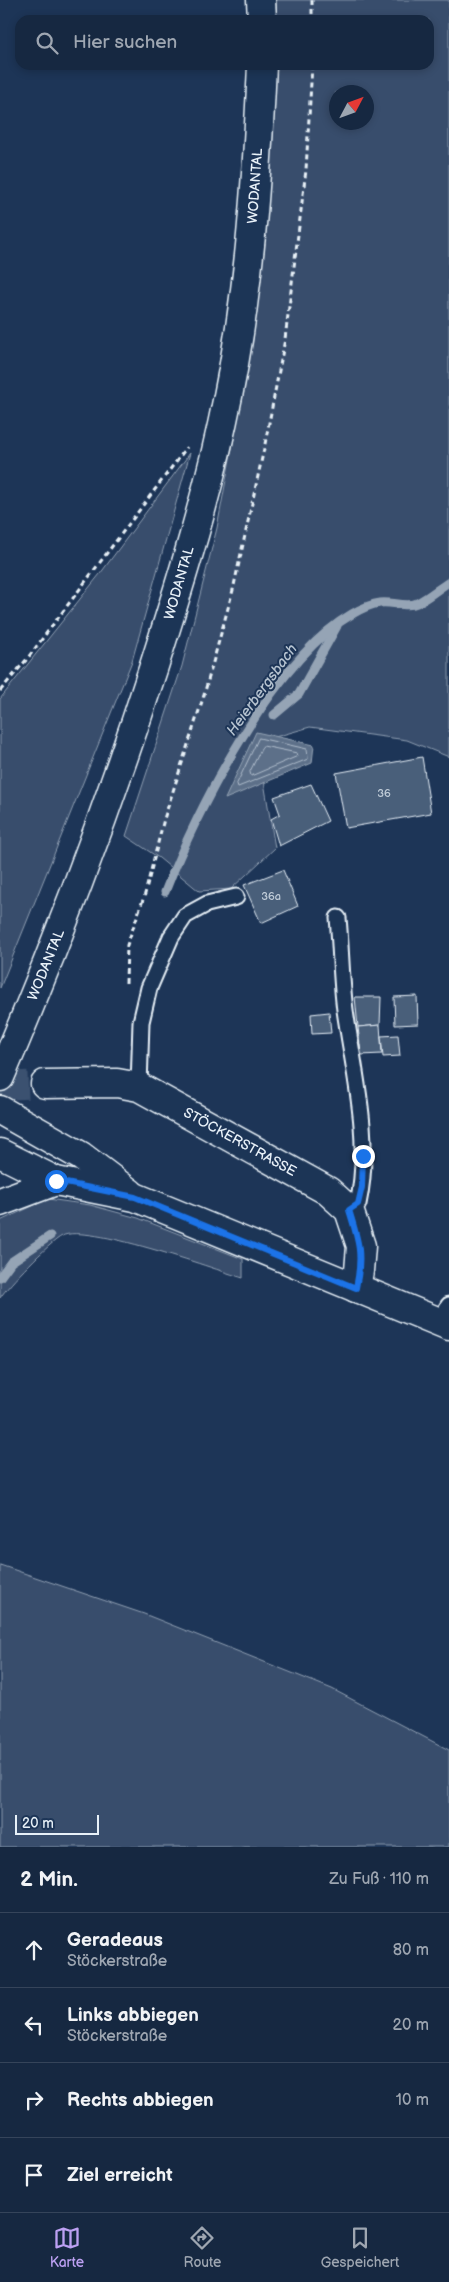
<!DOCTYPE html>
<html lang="de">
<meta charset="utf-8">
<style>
:root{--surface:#162841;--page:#23344c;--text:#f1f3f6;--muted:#9ea6b1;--line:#35445a;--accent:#bca0f2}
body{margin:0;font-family:"Balsamiq Sans",sans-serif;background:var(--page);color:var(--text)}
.compass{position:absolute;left:329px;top:85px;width:45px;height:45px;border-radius:50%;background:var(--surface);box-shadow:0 2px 8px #0003;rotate:49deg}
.scale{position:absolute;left:15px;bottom:12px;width:84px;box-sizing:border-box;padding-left:5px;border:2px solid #e8f1f8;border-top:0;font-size:14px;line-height:18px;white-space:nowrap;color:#e8f1f8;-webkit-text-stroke:4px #1d3557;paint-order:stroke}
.stop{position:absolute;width:15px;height:15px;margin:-11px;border:4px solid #1a73e8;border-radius:50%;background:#fff}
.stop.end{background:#1a73e8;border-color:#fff;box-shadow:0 1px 5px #0008}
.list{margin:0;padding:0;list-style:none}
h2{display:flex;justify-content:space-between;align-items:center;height:65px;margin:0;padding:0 20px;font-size:21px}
h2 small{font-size:16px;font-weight:400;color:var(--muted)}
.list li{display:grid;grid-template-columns:32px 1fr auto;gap:15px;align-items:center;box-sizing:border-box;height:75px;padding:0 20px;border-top:1px solid var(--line)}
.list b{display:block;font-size:19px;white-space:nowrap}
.list p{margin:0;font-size:16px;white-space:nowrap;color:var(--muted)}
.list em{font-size:16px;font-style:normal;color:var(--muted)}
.icon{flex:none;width:28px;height:28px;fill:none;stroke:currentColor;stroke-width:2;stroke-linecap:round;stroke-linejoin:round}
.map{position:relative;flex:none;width:449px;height:1847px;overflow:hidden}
.search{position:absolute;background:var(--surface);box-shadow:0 2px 8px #0003;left:15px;right:15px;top:15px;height:55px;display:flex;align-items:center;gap:12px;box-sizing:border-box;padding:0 18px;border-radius:15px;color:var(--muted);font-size:19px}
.sheet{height:365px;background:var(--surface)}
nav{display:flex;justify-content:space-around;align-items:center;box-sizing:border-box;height:70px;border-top:1px solid var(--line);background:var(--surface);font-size:14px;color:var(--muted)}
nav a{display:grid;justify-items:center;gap:2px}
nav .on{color:var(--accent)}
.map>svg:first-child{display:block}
.green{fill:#374d6c;stroke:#909fb2;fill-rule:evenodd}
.water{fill:#5d7089;stroke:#95a4b5}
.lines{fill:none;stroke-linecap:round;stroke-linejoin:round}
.shore{stroke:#b0bdcc;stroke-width:1}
.stream{stroke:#95a4b5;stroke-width:9}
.building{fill:#495e7a;stroke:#e8f1f8}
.minor-tunnel{stroke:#3b516f;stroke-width:28;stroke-dasharray:28 14;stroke-linecap:butt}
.service-casing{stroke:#e8f1f8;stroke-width:19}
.minor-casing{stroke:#e8f1f8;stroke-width:31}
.tertiary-casing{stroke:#e8f1f8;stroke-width:31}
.secondary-casing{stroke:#e8f1f8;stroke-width:31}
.path{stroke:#e8f1f8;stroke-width:3;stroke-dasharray:5 4;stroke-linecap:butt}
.service{stroke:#1d3557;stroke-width:15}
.minor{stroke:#1d3557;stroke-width:28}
.tertiary{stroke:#1d3557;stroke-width:28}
.secondary{stroke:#1d3557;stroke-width:28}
.route{stroke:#1a73e8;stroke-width:6}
.labels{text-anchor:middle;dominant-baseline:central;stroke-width:4;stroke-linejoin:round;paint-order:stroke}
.number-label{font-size:11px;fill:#c0ccd8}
.street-label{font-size:14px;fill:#e8f1f8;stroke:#1d3557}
.water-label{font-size:15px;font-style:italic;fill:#b7c4d1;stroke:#1d3557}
</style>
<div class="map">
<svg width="449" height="1847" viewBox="0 0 449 1847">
<rect width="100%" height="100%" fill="#1d3557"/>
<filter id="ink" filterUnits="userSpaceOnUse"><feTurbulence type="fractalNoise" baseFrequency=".02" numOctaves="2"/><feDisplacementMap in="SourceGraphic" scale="10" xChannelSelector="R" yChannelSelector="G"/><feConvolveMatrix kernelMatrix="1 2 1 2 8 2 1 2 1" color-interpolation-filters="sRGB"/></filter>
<g filter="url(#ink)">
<g class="green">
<path d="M276,0H449V757L407,740L310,727L261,741L265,788L275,848L231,889L199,891L159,858L126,836L182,666L217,528L254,332L274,65H429V20H276ZM336,92H366V122H336Z"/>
<path d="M190,453L132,661L0,988V699L100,574Z"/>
<path d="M48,1199L90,1205L138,1218L243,1259V1278C211,1268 87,1223 62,1236C49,1243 8,1285 0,1298V1221Z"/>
<path d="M0,1565L144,1614L332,1689L449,1750V1847H0Z"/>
</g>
<path class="water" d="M256,732L314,745L312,763L225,799Z"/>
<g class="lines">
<g class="shore">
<path d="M259,738L307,749L308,759L238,787L237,784Z"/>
<path d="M263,746L297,753L298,756L251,776L250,772Z"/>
</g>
<g class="stream">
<path d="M274,715L299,694L337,626"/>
<path d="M165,892C197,809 274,659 352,614C359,610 371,604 380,603C391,601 407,608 417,603C428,598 439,588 449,582"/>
<path d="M0,1277L11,1262L50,1236"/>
</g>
</g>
<g class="building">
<path d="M422,757L431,813L346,828L336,773Z"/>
<path d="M311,784L328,821L279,846L271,819L280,814L274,797Z"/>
<path d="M283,870L298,906L261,923L244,885Z"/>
<path d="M417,996L418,1024L395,1025L394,997Z"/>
<path d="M355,997H381L380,1025L358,1027Z"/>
<path d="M329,1012L331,1033L312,1034L311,1014Z"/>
<path d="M380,1025L382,1054L361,1055L358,1027Z"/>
<path d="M398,1035L400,1056L383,1057L381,1036Z"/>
</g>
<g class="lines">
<path class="minor-tunnel" d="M0,1086L45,1084"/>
<defs>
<g id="service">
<path d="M338,918C341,949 341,980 345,1010C354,1073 372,1140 358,1204L349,1210"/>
<path d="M139,1087L141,1022L149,988L171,937L185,916L207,904L236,897"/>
<path d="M439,1321L449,1305"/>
</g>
<path id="minor" d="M45,1084L117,1083L139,1087L328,1191L349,1210L361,1246L359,1271L356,1288"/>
<g id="tertiary">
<path d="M0,1110L81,1156L130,1193"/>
<path d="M0,1153L56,1181L135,1197L449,1326"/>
<path d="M0,1202L56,1181"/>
</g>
<g id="secondary">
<path d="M261,0L262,20"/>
<path d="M0,1077C58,942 109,806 154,666C182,578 210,488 228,396C250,287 257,176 262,65"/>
</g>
</defs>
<use href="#service" class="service-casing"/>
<use href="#minor" class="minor-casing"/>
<use href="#tertiary" class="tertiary-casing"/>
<use href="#secondary" class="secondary-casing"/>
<g class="path">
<path d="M312,0V20"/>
<path d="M0,691L27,659L187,447"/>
<path d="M126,983L127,945L145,894L164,819L204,695L233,590L265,444L285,339L306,170L312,65"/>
</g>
<use href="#service" class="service"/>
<use href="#minor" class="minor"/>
<use href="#tertiary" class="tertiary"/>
<use href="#secondary" class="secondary"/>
</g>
</g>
<g class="lines" filter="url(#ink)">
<path class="route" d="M56,1181L135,1197L356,1288C363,1255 359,1242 349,1210L358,1204L362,1187L363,1156"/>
</g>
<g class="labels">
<g class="number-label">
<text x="384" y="793">36</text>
<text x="271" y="896">36a</text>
</g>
<g class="street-label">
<text transform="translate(255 186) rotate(-86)">WODANTAL</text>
<text transform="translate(179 583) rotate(-74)">WODANTAL</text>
<text transform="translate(46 965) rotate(-68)">WODANTAL</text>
<text transform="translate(240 1142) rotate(29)">STÖCKERSTRASSE</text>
</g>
<g class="water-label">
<text transform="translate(262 690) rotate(-54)">Heierbergsbach</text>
</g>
</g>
</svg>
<svg class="compass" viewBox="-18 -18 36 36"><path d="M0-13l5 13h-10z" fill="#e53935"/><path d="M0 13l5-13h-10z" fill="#9ea6b1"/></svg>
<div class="scale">20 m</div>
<div class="stop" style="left:56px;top:1181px"></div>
<div class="stop end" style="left:363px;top:1156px"></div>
<div class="search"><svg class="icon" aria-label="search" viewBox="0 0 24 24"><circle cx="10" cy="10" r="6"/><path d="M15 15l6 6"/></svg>Hier suchen</div>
</div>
<section class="sheet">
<h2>2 Min.<small>Zu Fuß · 110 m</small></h2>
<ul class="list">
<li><svg class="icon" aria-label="ahead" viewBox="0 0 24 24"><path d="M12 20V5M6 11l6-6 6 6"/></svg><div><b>Geradeaus</b><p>Stöckerstraße</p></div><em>80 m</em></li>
<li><svg class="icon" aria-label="left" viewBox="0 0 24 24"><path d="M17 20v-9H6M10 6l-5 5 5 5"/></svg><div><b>Links abbiegen</b><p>Stöckerstraße</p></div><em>20 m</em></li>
<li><svg class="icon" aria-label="right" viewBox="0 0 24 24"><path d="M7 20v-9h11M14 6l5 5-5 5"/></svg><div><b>Rechts abbiegen</b></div><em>10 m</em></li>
<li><svg class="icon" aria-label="arrive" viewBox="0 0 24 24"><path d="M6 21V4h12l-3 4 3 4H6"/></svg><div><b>Ziel erreicht</b></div></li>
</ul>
</section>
<nav>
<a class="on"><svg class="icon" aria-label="map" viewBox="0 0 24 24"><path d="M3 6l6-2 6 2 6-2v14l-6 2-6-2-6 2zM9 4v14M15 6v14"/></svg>Karte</a>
<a><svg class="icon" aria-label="directions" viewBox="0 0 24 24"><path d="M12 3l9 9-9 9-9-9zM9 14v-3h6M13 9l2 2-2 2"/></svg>Route</a>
<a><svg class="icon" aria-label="saved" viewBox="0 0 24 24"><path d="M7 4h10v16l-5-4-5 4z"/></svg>Gespeichert</a>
</nav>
